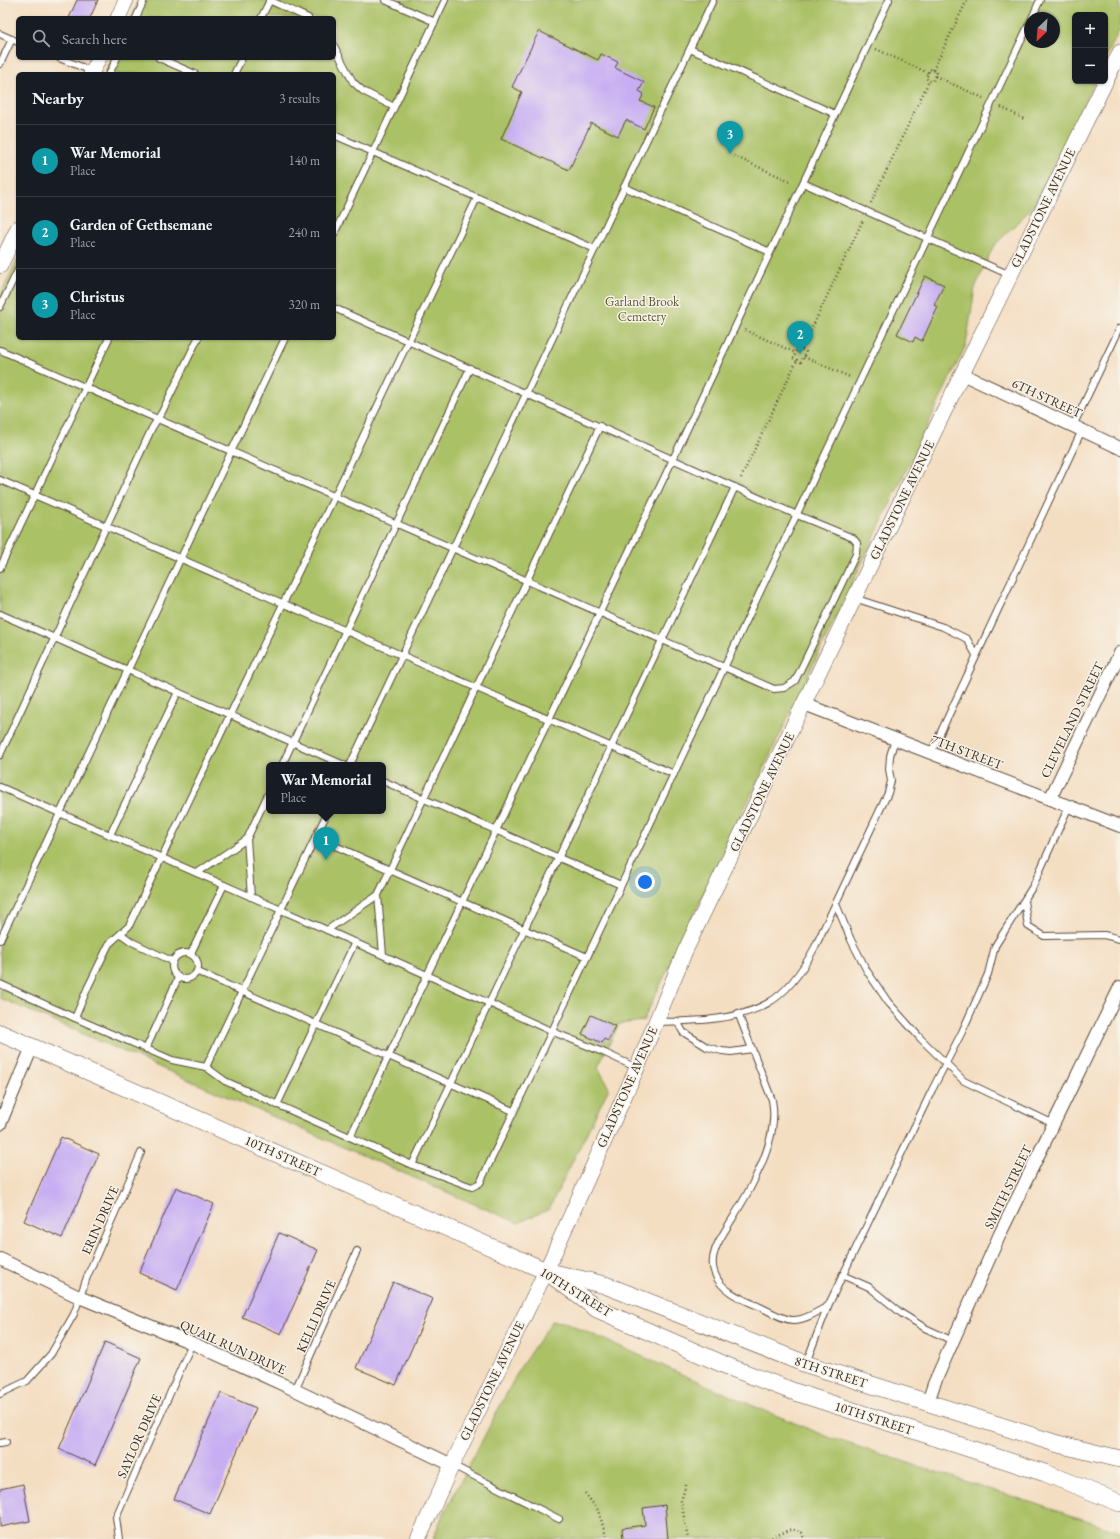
<!DOCTYPE html>
<meta charset="utf-8">
<style>
:root{--surface:#171b24;--page:#20242c;--text:#f1f3f6;--muted:#9ea1a6;--line:#363941;--accent:#c8321e}
body{margin:0;font-family:"EB Garamond",serif;background:var(--page);color:var(--text)}
.controls{position:absolute;right:12px;top:12px;display:grid;overflow:hidden;border-radius:6px;box-shadow:0 1px 3px #0004}
.controls button{width:36px;height:36px;display:grid;place-items:center;padding:0;border:0;border-bottom:1px solid var(--line);background:var(--surface);color:var(--text);font:20px sans-serif}
.compass{position:absolute;left:1024px;top:12px;width:36px;height:36px;border-radius:50%;background:var(--surface);box-shadow:0 1px 3px #0004;rotate:205deg}
.you{position:absolute;left:645px;top:882px;width:14px;height:14px;margin:-10px;border:3px solid #fff;border-radius:50%;background:#1a73e8;box-shadow:0 0 0 6px #1a73e833}
.badge{display:grid;place-items:center;width:26px;height:26px;border-radius:50%;background:var(--accent);color:#fff;font-size:13px;font-weight:700}
.pin{position:absolute;translate:-50% -33px;filter:drop-shadow(0 1px 2px #0008)}
.pin::after{content:'';position:absolute;top:21px;width:14px;height:12px;background:inherit;clip-path:polygon(0 0,100% 0,50% 100%)}
.popup{position:absolute;left:266px;top:762px;width:120px;height:52px;box-sizing:border-box;display:grid;place-content:center;border-radius:6px;background:var(--surface);filter:drop-shadow(0 1px 3px #0005);font-size:13px;white-space:nowrap;color:var(--muted)}
.popup b{font-size:15px;color:var(--text)}
.popup::after{content:'';position:absolute;left:50%;top:100%;margin-left:-8px;border:8px solid transparent;border-top-color:var(--surface)}
.list{margin:0;padding:0;list-style:none}
h2{display:flex;justify-content:space-between;align-items:center;height:52px;margin:0;padding:0 16px;font-size:17px}
h2 small{font-size:13px;font-weight:400;color:var(--muted)}
.list li{display:grid;grid-template-columns:26px 1fr auto;gap:12px;align-items:center;box-sizing:border-box;height:72px;padding:0 16px;border-top:1px solid var(--line)}
.list b{display:block;font-size:15px;white-space:nowrap}
.list p{margin:0;font-size:13px;white-space:nowrap;color:var(--muted)}
.list em{font-size:13px;font-style:normal;color:var(--muted)}
.icon{flex:none;width:22px;height:22px;fill:none;stroke:currentColor;stroke-width:2;stroke-linecap:round;stroke-linejoin:round}
.map{position:relative;flex:none;width:1120px;height:1539px;overflow:hidden}
.search{position:absolute;background:var(--surface);box-shadow:0 1px 3px #0004;left:16px;top:16px;width:320px;height:44px;display:flex;align-items:center;gap:10px;box-sizing:border-box;padding:0 14px;border-radius:6px;color:var(--muted);font-size:15px}
.panel{position:absolute;background:var(--surface);box-shadow:0 1px 3px #0004;left:16px;top:72px;width:320px;height:268px;border-radius:6px}
.map>svg:first-child{display:block}
.green{fill:#abc166;stroke:#737642;fill-rule:evenodd}
.building{fill:#c7aef3}
.lines{fill:none;stroke-linecap:round;stroke-linejoin:round}
.service-casing{stroke:#574537;stroke-width:8}
.minor-casing{stroke:#574537;stroke-width:14}
.tertiary-casing{stroke:#574537;stroke-width:16}
.secondary-casing{stroke:#574537;stroke-width:18}
.path{stroke:#574537;stroke-width:2.5;stroke-dasharray:1 3;stroke-linecap:butt}
.service{stroke:#fff;stroke-width:6}
.minor{stroke:#fff;stroke-width:12}
.tertiary{stroke:#fff;stroke-width:15}
.secondary{stroke:#fff;stroke-width:17}
.labels{text-anchor:middle;dominant-baseline:central;stroke-width:3;stroke-linejoin:round;paint-order:stroke}
.street-label{font-size:13px;fill:#3b2a1e;stroke:#f7f3e8}
.park-label{font-size:13px;fill:#5d5734;stroke:#f7f3e8}
</style>
<div class="map">
<svg width="1120" height="1539" viewBox="0 0 1120 1539">
<rect width="100%" height="100%" fill="#f7f3e8"/>
<filter id="ink" filterUnits="userSpaceOnUse"><feTurbulence type="fractalNoise" baseFrequency=".025" numOctaves="2"/><feDisplacementMap in="SourceGraphic" scale="8" xChannelSelector="R" yChannelSelector="G"/><feConvolveMatrix kernelMatrix="1 2 1 2 8 2 1 2 1" color-interpolation-filters="sRGB"/></filter>
<filter id="wash" filterUnits="userSpaceOnUse"><feTurbulence type="fractalNoise" baseFrequency=".012" numOctaves="4" result="noise"/><feDisplacementMap in="SourceGraphic" scale="16" xChannelSelector="R" yChannelSelector="G"/><feGaussianBlur stdDeviation="0.9" result="paint"/><feColorMatrix in="noise" values="0 0 0 0 0 0 0 0 0 0 0 0 0 0 0 0 0 1.4 0 .05"/><feComposite in="paint" operator="in"/></filter>
<g filter="url(#wash)">
<rect width="100%" height="100%" fill="#f4dec2"/>
<g class="green">
<path d="M140,0H1120V29L1105,60V15H1075V81H1095L1033,207L993,247L975,288L966,345L643,1021L619,1024L598,1067L609,1088L549,1209L518,1223L0,998V296L18,258V338H334V74H105L112,58H334V18H131ZM1030,18H1054V42H1030ZM269,765H383V811H269Z"/>
<path d="M552,1321L565,1322L751,1405L831,1438L1120,1531V1539H433L441,1519L521,1366Z"/>
</g>
<g id="blocks">
<g class="building">
<path d="M77,0H98L90,18H69Z"/>
<path d="M539,31L598,60L601,54L618,62L615,68L644,82L639,91L644,94L640,101L654,107L644,129L626,120L618,136L591,123L569,170L501,139L522,92L512,87Z"/>
<path d="M925,276L944,285L934,305L938,307L922,341L915,337L913,342L897,334Z"/>
<path d="M591,1015L615,1026L608,1041L604,1039L602,1043L582,1034Z"/>
<path d="M61,1137L99,1154L62,1238L24,1221Z"/>
<path d="M176,1187L214,1204L177,1290L139,1273Z"/>
<path d="M279,1233L318,1250L281,1334L242,1317Z"/>
<path d="M393,1282L433,1299L396,1385L356,1368Z"/>
<path d="M105,1342L141,1358L95,1465L59,1449Z"/>
<path d="M221,1393L256,1408L210,1514L174,1499Z"/>
<path d="M23,1484L30,1521L0,1527V1489Z"/>
<path d="M665,1505L668,1539H623L622,1528L645,1525L643,1508Z"/>
</g>
</g>
</g>
<g filter="url(#ink)">
<use href="#blocks" fill-opacity="0" stroke="#574537" stroke-width="1"/>
<g class="lines">
<defs>
<g id="service">
<path d="M269,0L308,18"/>
<path d="M385,0L435,22"/>
<path d="M136,18L144,0"/>
<path d="M261,18L270,0"/>
<path d="M1032,18L1040,0"/>
<path d="M0,34L18,42"/>
<path d="M334,46L353,82L363,91L394,107"/>
<path d="M690,49L835,114"/>
<path d="M59,58L92,71"/>
<path d="M159,58L195,74"/>
<path d="M0,64L12,39"/>
<path d="M109,74L117,58"/>
<path d="M234,74L242,58"/>
<path d="M334,135L595,249"/>
<path d="M803,183L1010,275"/>
<path d="M624,187L770,252"/>
<path d="M334,234L445,0"/>
<path d="M0,307L18,270"/>
<path d="M0,350L774,689L784,688L795,681L856,554L857,543L853,538L797,515L334,308"/>
<path d="M1073,426L1120,328"/>
<path d="M0,480L674,774"/>
<path d="M0,568L109,338"/>
<path d="M854,598L943,627L967,639L976,655"/>
<path d="M0,614L344,765"/>
<path d="M931,753L1082,430"/>
<path d="M0,755L152,428L162,412L198,338"/>
<path d="M282,765L470,368"/>
<path d="M350,765L713,0"/>
<path d="M383,781L621,885"/>
<path d="M0,787L327,930L551,1031L605,1053L637,1068"/>
<path d="M110,835L178,692"/>
<path d="M315,837L587,957"/>
<path d="M247,839L251,897"/>
<path d="M197,873L247,839L269,792"/>
<path d="M378,895L383,955"/>
<path d="M1024,901L1028,926L1044,936L1104,935L1120,939"/>
<path d="M836,904L851,940L867,971L888,1002L921,1039L964,1081L1054,1124"/>
<path d="M327,930L378,895L600,426"/>
<path d="M121,934L132,942L172,961"/>
<path d="M0,940L285,338"/>
<circle cx="185" cy="966" r="13"/>
<path d="M191,953L224,885"/>
<path d="M198,972L513,1111"/>
<path d="M0,984L75,1018L172,1060L206,1067L225,1081L412,1165L472,1187L480,1183L1030,22"/>
<path d="M738,1013L772,1100C777,1126 768,1152 756,1176C750,1190 742,1203 734,1216C725,1232 706,1254 715,1274C721,1291 742,1299 758,1306C767,1310 785,1321 794,1320C806,1320 818,1311 828,1306"/>
<path d="M75,1018L88,987L109,944L129,926L477,198"/>
<path d="M677,1021L683,1032L707,1047L722,1051L731,1052L752,1049"/>
<path d="M658,1022C693,1021 737,1021 768,1003C789,991 804,968 815,947L888,793L891,781L889,769L890,756L895,739"/>
<path d="M146,1049L178,978"/>
<path d="M206,1067L328,811"/>
<path d="M277,1105L355,942"/>
<path d="M350,1137L673,459L889,0"/>
<path d="M412,1165L735,487"/>
<path d="M842,1275L869,1287L901,1313L925,1328L953,1341"/>
<path d="M806,1363L828,1306L932,1090L962,1032L988,974L995,946L1033,886L1069,806"/>
<path d="M295,1390L357,1251"/>
<path d="M0,1394L27,1381L51,1354L74,1314L87,1277L141,1153"/>
<path d="M0,1443L6,1442"/>
<path d="M452,1465L559,1519"/>
<path d="M119,1539L116,1517L192,1343"/>
</g>
<g id="minor">
<path d="M962,374L1120,448"/>
<path d="M804,704L1120,826"/>
<path d="M1050,799L1120,653"/>
<path d="M0,1124L32,1047"/>
<path d="M0,1259L79,1297L192,1343L295,1390L452,1465"/>
<path d="M928,1402L934,1384L1000,1234L1120,987"/>
</g>
<g id="tertiary">
<path d="M118,18L126,0"/>
<path d="M91,74L99,58"/>
<path d="M0,266L18,228"/>
<path d="M418,1539L452,1465L546,1271L637,1068L685,951L962,374L1120,52"/>
</g>
<g id="secondary">
<path d="M0,1033L546,1271L597,1309L732,1368L792,1391L1045,1473L1120,1503"/>
<path d="M554,1273L605,1285L806,1364L1058,1444L1120,1459"/>
</g>
</defs>
<use href="#service" class="service-casing"/>
<use href="#minor" class="minor-casing"/>
<use href="#tertiary" class="tertiary-casing"/>
<use href="#secondary" class="secondary-casing"/>
<g class="path">
<path d="M876,49L928,73"/>
<path d="M930,69L937,72L933,81H929L926,78Z"/>
<path d="M933,70L967,0"/>
<path d="M935,76L983,98"/>
<path d="M1001,107L1024,119"/>
<path d="M734,156L792,182"/>
<path d="M871,203L929,81"/>
<path d="M745,330L796,353"/>
<path d="M798,348L806,352L801,362L793,358Z"/>
<path d="M802,349L863,220"/>
<path d="M804,357L850,377"/>
<path d="M741,478L797,360"/>
<path d="M686,1485L681,1501L688,1539"/>
<path d="M585,1493L598,1510L607,1539"/>
<path d="M768,1539L792,1529L802,1533L804,1539"/>
</g>
<use href="#service" class="service"/>
<use href="#minor" class="minor"/>
<use href="#tertiary" class="tertiary"/>
<use href="#secondary" class="secondary"/>
</g>
</g>
<g class="labels">
<g class="street-label">
<text transform="translate(1043 208) rotate(-64)">GLADSTONE AVENUE</text>
<text transform="translate(1047 398) rotate(25)">6TH STREET</text>
<text transform="translate(902 500) rotate(-64)">GLADSTONE AVENUE</text>
<text transform="translate(1072 720) rotate(-64)">CLEVELAND STREET</text>
<text transform="translate(967 752) rotate(21)">7TH STREET</text>
<text transform="translate(762 792) rotate(-64)">GLADSTONE AVENUE</text>
<text transform="translate(627 1087) rotate(-66)">GLADSTONE AVENUE</text>
<text transform="translate(283 1156) rotate(24)">10TH STREET</text>
<text transform="translate(1008 1187) rotate(-64)">SMITH STREET</text>
<text transform="translate(100 1220) rotate(-66)">ERIN DRIVE</text>
<text transform="translate(576 1292) rotate(32)">10TH STREET</text>
<text transform="translate(316 1316) rotate(-66)">KELLI DRIVE</text>
<text transform="translate(233 1347) rotate(24)">QUAIL RUN DRIVE</text>
<text transform="translate(831 1372) rotate(18)">8TH STREET</text>
<text transform="translate(492 1381) rotate(-64)">GLADSTONE AVENUE</text>
<text transform="translate(874 1418) rotate(18)">10TH STREET</text>
<text transform="translate(139 1436) rotate(-66)">SAYLOR DRIVE</text>
</g>
<g class="park-label">
<text x="642" y="301">Garland Brook<tspan x="642" dy="15">Cemetery</tspan></text>
</g>
</g>
</svg>
<div class="controls">
<button>+</button>
<button>−</button>
</div>
<svg class="compass" viewBox="-18 -18 36 36"><path d="M0-13l5 13h-10z" fill="#e53935"/><path d="M0 13l5-13h-10z" fill="#9ea1a6"/></svg>
<div class="you"></div>
<div class="pin badge" style="left:326px;top:860px;background:#0f9aa8">1</div>
<div class="popup"><b>War Memorial</b>Place</div>
<div class="pin badge" style="left:800px;top:354px;background:#0f9aa8">2</div>
<div class="pin badge" style="left:730px;top:154px;background:#0f9aa8">3</div>
<div class="search"><svg class="icon" aria-label="search" viewBox="0 0 24 24"><circle cx="10" cy="10" r="6"/><path d="M15 15l6 6"/></svg>Search here</div>
<section class="panel">
<h2>Nearby<small>3 results</small></h2>
<ul class="list">
<li><span class="badge" style="background:#0f9aa8">1</span><div><b>War Memorial</b><p>Place</p></div><em>140 m</em></li>
<li><span class="badge" style="background:#0f9aa8">2</span><div><b>Garden of Gethsemane</b><p>Place</p></div><em>240 m</em></li>
<li><span class="badge" style="background:#0f9aa8">3</span><div><b>Christus</b><p>Place</p></div><em>320 m</em></li>
</ul>
</section>
</div>
